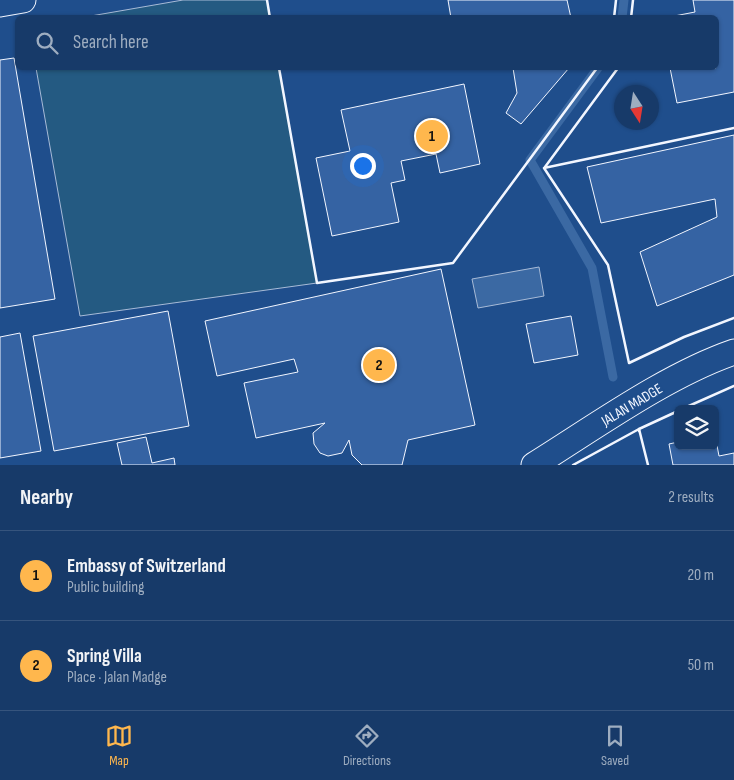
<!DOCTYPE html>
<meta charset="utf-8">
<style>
:root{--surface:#173a69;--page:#20416f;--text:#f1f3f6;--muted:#9eadc0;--line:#36547d;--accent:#ffb74d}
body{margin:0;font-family:"Sofia Sans Condensed",sans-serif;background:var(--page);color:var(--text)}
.controls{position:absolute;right:15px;bottom:15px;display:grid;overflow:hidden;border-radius:8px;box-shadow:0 1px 4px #0004}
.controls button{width:45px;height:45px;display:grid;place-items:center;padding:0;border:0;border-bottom:1px solid var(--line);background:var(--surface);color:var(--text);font:25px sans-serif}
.compass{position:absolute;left:614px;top:85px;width:45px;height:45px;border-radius:50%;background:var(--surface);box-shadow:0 1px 4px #0004;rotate:168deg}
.you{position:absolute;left:362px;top:165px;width:18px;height:18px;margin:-12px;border:4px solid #fff;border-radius:50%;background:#1a73e8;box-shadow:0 0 0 8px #1a73e833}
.badge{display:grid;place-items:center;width:32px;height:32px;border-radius:50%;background:var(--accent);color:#111;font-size:16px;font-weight:700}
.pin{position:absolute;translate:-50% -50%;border:2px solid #fff;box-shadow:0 1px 5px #0006}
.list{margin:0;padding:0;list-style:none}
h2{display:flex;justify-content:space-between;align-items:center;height:65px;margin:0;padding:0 20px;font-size:21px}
h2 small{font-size:16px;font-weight:400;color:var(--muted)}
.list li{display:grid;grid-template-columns:32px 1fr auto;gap:15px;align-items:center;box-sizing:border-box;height:90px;padding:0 20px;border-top:1px solid var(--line)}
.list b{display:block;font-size:19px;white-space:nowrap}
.list p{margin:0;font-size:16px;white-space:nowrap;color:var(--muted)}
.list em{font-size:16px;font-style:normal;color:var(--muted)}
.icon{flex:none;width:28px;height:28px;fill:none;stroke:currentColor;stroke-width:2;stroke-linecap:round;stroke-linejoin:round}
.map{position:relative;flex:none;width:734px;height:465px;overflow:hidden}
.search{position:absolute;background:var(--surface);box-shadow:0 1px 4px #0004;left:15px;right:15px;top:15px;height:55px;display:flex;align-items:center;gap:12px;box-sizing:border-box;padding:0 18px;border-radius:8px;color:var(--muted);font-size:19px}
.sheet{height:245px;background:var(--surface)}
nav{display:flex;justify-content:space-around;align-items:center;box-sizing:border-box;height:70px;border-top:1px solid var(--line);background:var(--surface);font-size:14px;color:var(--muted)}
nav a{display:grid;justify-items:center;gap:2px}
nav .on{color:var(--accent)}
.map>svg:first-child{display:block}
.green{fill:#245a82;stroke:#a8bbd7}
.water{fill:#3b69a3;stroke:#a8bbd7}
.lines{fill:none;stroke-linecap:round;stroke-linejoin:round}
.stream{stroke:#3b69a3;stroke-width:9}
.building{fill:#3563a3;stroke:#f2f6ff}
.street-casing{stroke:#f2f6ff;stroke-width:27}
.street{stroke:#1f4e8c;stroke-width:25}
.wall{stroke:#f2f6ff;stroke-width:2.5}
.labels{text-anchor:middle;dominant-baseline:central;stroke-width:4;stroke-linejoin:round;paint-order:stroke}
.street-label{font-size:15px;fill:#f2f6ff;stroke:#1f4e8c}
</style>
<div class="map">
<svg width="734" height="465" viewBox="0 0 734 465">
<rect width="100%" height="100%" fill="#1f4e8c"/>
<g class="green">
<path d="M183,0H267L270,17H85Z"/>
<path d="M36,68H279L317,283L80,316Z"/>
</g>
<path class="water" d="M539,267L544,296L478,308L472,279Z"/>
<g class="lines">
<g class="stream">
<path d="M622,18L624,0"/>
<path d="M598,68L530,160L592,268L613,377"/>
</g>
</g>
<g class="building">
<path d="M448,0H567L571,18H451Z"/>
<path d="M693,0H734V92L677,103L670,68H716V18H664L695,12Z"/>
<path d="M14,58L55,299L0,308V60Z"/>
<path d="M513,68H569L521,124L506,113L517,93Z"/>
<path d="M464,84L480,164L440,173L436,154L401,161L405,180L391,183L399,222L332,236L316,158L350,151L341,110Z"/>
<path d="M734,135V275L657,306L640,252L717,217L715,199L601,223L587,167Z"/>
<path d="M441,269L475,425L408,440L402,465H362L352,455L349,440L342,453L328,456L320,453L314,444L313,433L325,423L256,438L244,383L298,372L294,359L217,376L205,321Z"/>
<path d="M168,311L189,426L54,451L33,336Z"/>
<path d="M571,316L578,355L534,363L526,324Z"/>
<path d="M20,333L41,451L0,458V337Z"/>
<path d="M715,435L719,456L734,453V465H673L669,444L678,442V446H715Z"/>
<path d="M146,437L152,463L174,458L175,465H122L117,443Z"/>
</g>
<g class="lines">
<defs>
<g id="street">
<path d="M0,4L23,0"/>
<path d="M534,465C595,427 667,375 734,352"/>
</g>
</defs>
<use href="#street" class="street-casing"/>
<use href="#street" class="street"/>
<g class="wall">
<path d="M267,0L270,18"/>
<path d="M614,18L616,0"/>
<path d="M631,18L633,0"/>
<path d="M279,68L317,283L453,263L597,68"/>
<path d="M734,128L544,168L608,265L629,363L684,337L734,318"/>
<path d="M545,167L618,68"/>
<path d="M682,409L734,386"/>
<path d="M639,431V429L678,411"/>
<path d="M573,465L639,429L648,465"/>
</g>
</g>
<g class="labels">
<g class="street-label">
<text transform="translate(632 405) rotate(-31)">JALAN MADGE</text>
</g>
</g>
</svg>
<div class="controls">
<button><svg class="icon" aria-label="layers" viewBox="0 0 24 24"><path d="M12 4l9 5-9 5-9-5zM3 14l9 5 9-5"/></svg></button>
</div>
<svg class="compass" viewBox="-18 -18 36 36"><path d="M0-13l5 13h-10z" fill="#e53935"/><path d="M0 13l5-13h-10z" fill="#9eadc0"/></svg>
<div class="you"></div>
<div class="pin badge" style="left:432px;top:136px">1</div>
<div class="pin badge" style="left:379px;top:365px">2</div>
<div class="search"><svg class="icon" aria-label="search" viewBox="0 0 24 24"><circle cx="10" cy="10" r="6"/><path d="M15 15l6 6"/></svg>Search here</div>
</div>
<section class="sheet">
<h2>Nearby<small>2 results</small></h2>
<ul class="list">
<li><span class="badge">1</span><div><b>Embassy of Switzerland</b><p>Public building</p></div><em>20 m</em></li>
<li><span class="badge">2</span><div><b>Spring Villa</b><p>Place · Jalan Madge</p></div><em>50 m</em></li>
</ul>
</section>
<nav>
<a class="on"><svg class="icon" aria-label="map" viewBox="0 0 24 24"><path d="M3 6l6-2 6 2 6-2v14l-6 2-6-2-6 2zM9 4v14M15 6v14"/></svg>Map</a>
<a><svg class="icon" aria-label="directions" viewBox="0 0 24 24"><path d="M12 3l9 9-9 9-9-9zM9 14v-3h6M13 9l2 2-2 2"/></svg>Directions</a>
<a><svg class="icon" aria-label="saved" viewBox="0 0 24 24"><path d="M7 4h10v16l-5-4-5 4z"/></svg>Saved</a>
</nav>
